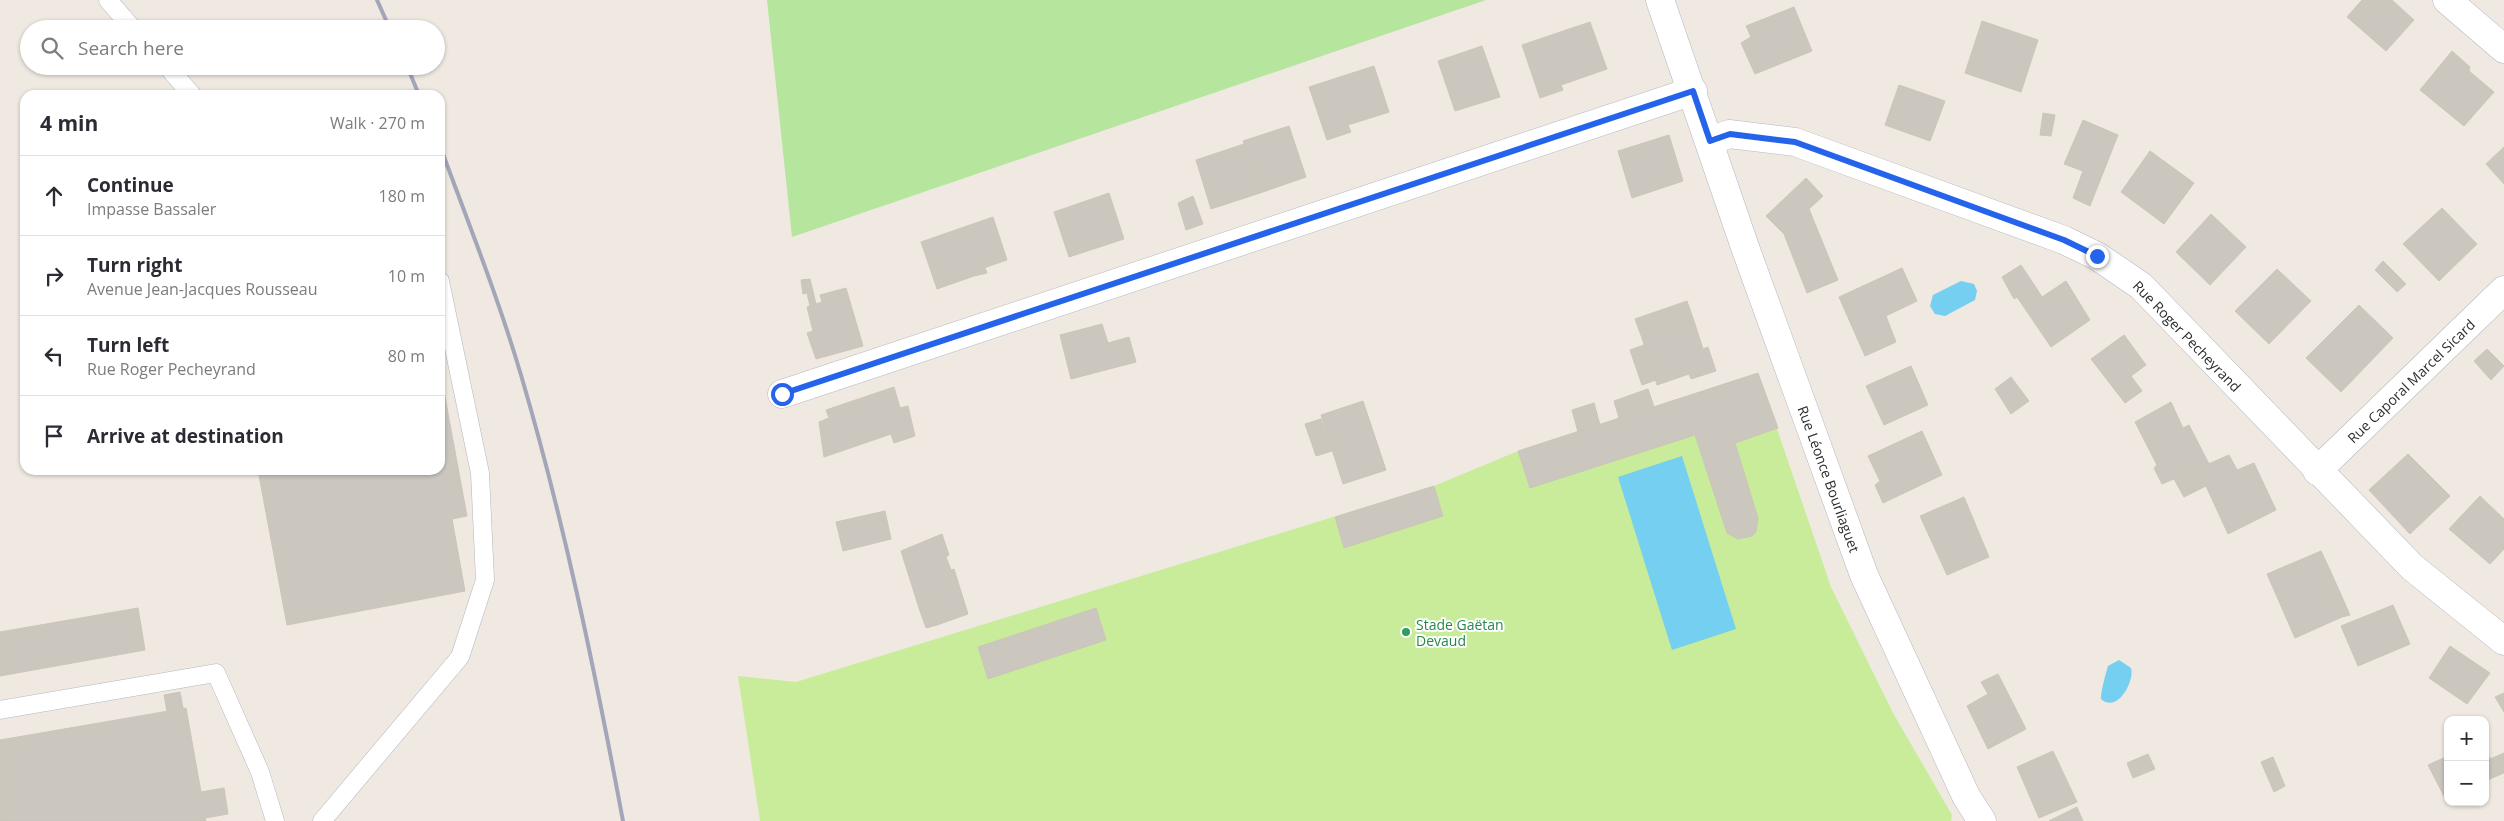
<!DOCTYPE html>
<meta charset="utf-8">
<style>
:root{--surface:#fff;--page:#f7f7f7;--text:#2b2b33;--muted:#7c7c81;--line:#e1e1e2}
body{margin:0;font-family:"Open Sans",sans-serif;background:var(--page);color:var(--text)}
.controls{position:absolute;right:15px;bottom:15px;display:grid;overflow:hidden;border-radius:10px;box-shadow:0 1px 4px #0004}
.controls button{width:45px;height:45px;display:grid;place-items:center;padding:0;border:0;border-bottom:1px solid var(--line);background:var(--surface);color:var(--text);font:25px sans-serif}
.stop{position:absolute;width:15px;height:15px;margin:-11px;border:4px solid #2563eb;border-radius:50%;background:#fff}
.stop.end{background:#2563eb;border-color:#fff;box-shadow:0 1px 5px #0008}
.list{margin:0;padding:0;list-style:none}
h2{display:flex;justify-content:space-between;align-items:center;height:65px;margin:0;padding:0 20px;font-size:21px}
h2 small{font-size:16px;font-weight:400;color:var(--muted)}
.list li{display:grid;grid-template-columns:32px 1fr auto;gap:15px;align-items:center;box-sizing:border-box;height:80px;padding:0 20px;border-top:1px solid var(--line)}
.list b{display:block;font-size:19px;white-space:nowrap}
.list p{margin:0;font-size:16px;white-space:nowrap;color:var(--muted)}
.list em{font-size:16px;font-style:normal;color:var(--muted)}
.icon{flex:none;width:28px;height:28px;fill:none;stroke:currentColor;stroke-width:2;stroke-linecap:round;stroke-linejoin:round}
.map{position:relative;flex:none;width:2504px;height:821px;overflow:hidden}
.search{position:absolute;background:var(--surface);box-shadow:0 1px 4px #0004;left:20px;top:20px;width:425px;height:55px;display:flex;align-items:center;gap:12px;box-sizing:border-box;padding:0 18px;border-radius:28px;color:var(--muted);font-size:19px}
.panel{position:absolute;background:var(--surface);box-shadow:0 1px 4px #0004;left:20px;top:90px;width:425px;height:385px;border-radius:15px}
.map>svg:first-child{display:block}
.green{fill:#b6e59e}
.pitch{fill:#c9ec9a}
.water{fill:#75cff0}
.building{fill:#cbc7bf;stroke:#cbc5ba}
.lines{fill:none;stroke-linecap:round;stroke-linejoin:round}
.service-casing{stroke:#b4b7c1;stroke-width:19}
.minor-casing{stroke:#b4b7c1;stroke-width:29}
.secondary-casing{stroke:#b4b7c1;stroke-width:29}
.service{stroke:#fff;stroke-width:18}
.minor{stroke:#fff;stroke-width:28}
.secondary{stroke:#fff;stroke-width:28}
.rail{stroke:#a3a6b8;stroke-width:4}
.route{stroke:#2563eb;stroke-width:6}
.leisure-dot{fill:#2e9e5b;stroke:#fff;stroke-width:2}
.labels{text-anchor:middle;dominant-baseline:central;stroke-width:4;stroke-linejoin:round;paint-order:stroke}
.street-label{font-size:14px;fill:#2e2e2e;stroke:#fff}
.leisure-label{font-size:14px;fill:#27864d;stroke:#fff;text-anchor:start}
</style>
<div class="map">
<svg width="2504" height="821" viewBox="0 0 2504 821">
<rect width="100%" height="100%" fill="#efe9e1"/>
<path class="green" d="M767,0H1486L792,237Z"/>
<path class="pitch" d="M1758,373L1831,587L1893,713L1952,815L1951,821H760L738,676L796,682L1434,486L1518,451Z"/>
<g class="water">
<path d="M1961,281L1974,284L1977,291L1975,300L1945,316L1935,314L1930,306L1933,295Z"/>
<path d="M1682,456L1736,629L1672,650L1618,477Z"/>
<path d="M2119,660L2131,668C2135,681 2117,714 2101,699C2100,695 2106,672 2108,666Z"/>
</g>
<g class="building">
<path d="M2362,0H2392L2414,20L2386,51L2347,17Z"/>
<path d="M1794,7L1812,51L1755,74L1741,43L1751,37L1746,26Z"/>
<path d="M1982,21L2038,40L2021,92L1965,73Z"/>
<path d="M1590,22L1607,69L1561,85L1563,90L1540,98L1522,45Z"/>
<path d="M1482,46L1500,97L1455,111L1438,61Z"/>
<path d="M2452,51L2470,67L2469,71L2494,92L2464,126L2420,90Z"/>
<path d="M1374,66L1389,112L1348,125L1351,132L1327,140L1309,87Z"/>
<path d="M1899,85L1945,101L1930,141L1885,125Z"/>
<path d="M2043,113L2055,115L2051,136L2040,135Z"/>
<path d="M2083,120L2118,135L2090,206L2073,198L2083,171L2064,164Z"/>
<path d="M1289,126L1306,177L1260,193L1243,141Z"/>
<path d="M1669,135L1683,181L1632,198L1618,151Z"/>
<path d="M1244,144L1260,193L1211,209L1196,160Z"/>
<path d="M2504,147V184L2486,164Z"/>
<path d="M2150,151L2194,183L2164,224L2121,192Z"/>
<path d="M1806,178L1823,196L1809,209L1838,280L1807,293L1784,234L1766,216Z"/>
<path d="M1109,193L1124,239L1069,257L1054,212Z"/>
<path d="M1193,196L1203,224L1186,230L1178,203Z"/>
<path d="M2442,208L2477,244L2439,281L2403,244Z"/>
<path d="M2211,214L2246,247L2210,285L2176,252Z"/>
<path d="M993,217L1007,260L972,272L974,276L937,289L921,242Z"/>
<path d="M2383,261L2406,284L2397,292L2375,270Z"/>
<path d="M2021,265L2035,286L2014,299L2002,277Z"/>
<path d="M985,268L987,273L974,276L972,272Z"/>
<path d="M1902,268L1917,301L1886,316L1896,342L1865,356L1839,297Z"/>
<path d="M2277,269L2311,301L2269,344L2235,311Z"/>
<path d="M810,279L816,304L810,306L807,293L803,294L801,280Z"/>
<path d="M2066,281L2090,320L2051,347L2017,297L2035,286L2042,297Z"/>
<path d="M846,288L863,346L816,359L807,333L813,331L807,307L822,302L820,295Z"/>
<path d="M1687,301L1694,321L1642,338L1635,319Z"/>
<path d="M2359,305L2393,338L2341,392L2306,358Z"/>
<path d="M1694,321L1703,349L1708,347L1716,371L1691,379L1689,374L1657,385L1642,338Z"/>
<path d="M1102,324L1108,343L1129,337L1136,362L1071,379L1060,335Z"/>
<path d="M2124,335L2146,365L2131,376L2142,391L2125,403L2091,359Z"/>
<path d="M1644,345L1656,380L1642,385L1630,350Z"/>
<path d="M2487,349L2504,366L2491,380L2474,361Z"/>
<path d="M1911,366L1928,405L1884,425L1866,386Z"/>
<path d="M440,370L467,516L452,519L465,591L287,625L258,470H440Z"/>
<path d="M1758,373L1778,428L1735,443L1758,518L1756,532L1752,536L1738,539L1727,533L1695,435L1530,488L1518,451Z"/>
<path d="M2011,377L2029,401L2011,414L1995,389Z"/>
<path d="M894,387L900,408L908,406L915,436L894,443L891,434L824,457L819,422L829,418L826,410Z"/>
<path d="M1648,389L1654,407L1619,418L1614,401Z"/>
<path d="M1363,401L1386,470L1343,484L1321,415Z"/>
<path d="M2171,402L2183,428L2189,425L2209,464L2162,484L2154,468L2157,465L2135,422Z"/>
<path d="M1594,403L1600,425L1578,432L1572,410Z"/>
<path d="M1321,419L1332,451L1316,456L1305,424Z"/>
<path d="M1922,431L1942,475L1883,503L1875,485L1880,481L1868,456Z"/>
<path d="M2408,454L2450,496L2410,534L2369,490Z"/>
<path d="M2229,455L2237,470L2254,463L2276,510L2228,534L2206,486L2184,497L2174,479Z"/>
<path d="M1434,486L1443,516L1344,548L1335,517Z"/>
<path d="M2480,496L2504,519V549L2490,564L2449,529Z"/>
<path d="M1964,497L1989,557L1947,575L1920,516Z"/>
<path d="M885,511L891,539L843,551L836,522Z"/>
<path d="M942,534L949,555L946,557L951,570L954,569L968,614L937,625L930,604L919,608L901,551Z"/>
<path d="M2321,551L2330,570L2323,573L2342,617L2295,638L2267,574Z"/>
<path d="M2330,570L2350,615L2342,617L2323,573Z"/>
<path d="M930,604L937,625L926,628L919,608Z"/>
<path d="M2393,605L2410,644L2358,666L2341,626Z"/>
<path d="M138,608L145,650L0,676V632Z"/>
<path d="M1096,608L1106,640L988,679L978,647Z"/>
<path d="M2450,646L2490,673L2467,704L2429,678Z"/>
<path d="M1998,674L2026,729L1988,749L1967,706L1988,694L1981,682Z"/>
<path d="M180,692L183,708L167,711L164,695Z"/>
<path d="M2504,693V712L2495,697Z"/>
<path d="M186,708L201,792L224,788L228,814L205,818L206,821H0V740Z"/>
<path d="M2485,750L2490,759L2504,753V773L2485,781Z"/>
<path d="M2053,751L2077,802L2039,818L2017,767Z"/>
<path d="M2148,754L2155,769L2133,778L2127,763Z"/>
<path d="M2448,756V799L2446,800L2428,765Z"/>
<path d="M2273,757L2285,786L2274,792L2261,762Z"/>
<path d="M2077,807L2083,821H2049Z"/>
</g>
<g class="lines">
<defs>
<g id="service">
<path d="M108,0L133,29"/>
<path d="M167,66L192,95"/>
<path d="M0,710L216,673L260,772L275,821"/>
<path d="M322,821L460,657L485,580L480,473L440,281"/>
</g>
<g id="minor">
<path d="M2447,0L2504,49"/>
<path d="M1710,141L1729,134L1795,142L2064,240L2097,256L2141,286L2412,567L2504,641"/>
<path d="M782,394L1693,91"/>
<path d="M2317,471L2504,290"/>
</g>
<path id="secondary" d="M1660,0L1746,250L1864,575L1966,796L1982,821"/>
</defs>
<use href="#service" class="service-casing"/>
<use href="#minor" class="minor-casing"/>
<use href="#secondary" class="secondary-casing"/>
<use href="#service" class="service"/>
<use href="#minor" class="minor"/>
<use href="#secondary" class="secondary"/>
<g class="rail">
<path d="M377,0L390,29"/>
<path d="M407,66L419,95"/>
<path d="M440,146C468,222 498,297 521,375C564,521 595,671 623,821"/>
</g>
</g>
<g class="lines">
<path class="route" d="M782,394L1693,91L1710,141L1730,134L1795,142L2064,240L2097,256"/>
</g>
<circle class="leisure-dot" cx="1406" cy="632" r="5"/>
<g class="labels">
<g class="street-label">
<text transform="translate(2187 336) rotate(46)">Rue Roger Pecheyrand</text>
<text transform="translate(2411 381) rotate(-44)">Rue Caporal Marcel Sicard</text>
<text transform="translate(1829 479) rotate(70)">Rue Léonce Bourliaguet</text>
</g>
<g class="leisure-label">
<text x="1416" y="624">Stade Gaëtan<tspan x="1416" dy="16">Devaud</tspan></text>
</g>
</g>
</svg>
<div class="controls">
<button>+</button>
<button>−</button>
</div>
<div class="stop" style="left:782px;top:394px"></div>
<div class="stop end" style="left:2097px;top:256px"></div>
<div class="search"><svg class="icon" aria-label="search" viewBox="0 0 24 24"><circle cx="10" cy="10" r="6"/><path d="M15 15l6 6"/></svg>Search here</div>
<section class="panel">
<h2>4 min<small>Walk · 270 m</small></h2>
<ul class="list">
<li><svg class="icon" aria-label="ahead" viewBox="0 0 24 24"><path d="M12 20V5M6 11l6-6 6 6"/></svg><div><b>Continue</b><p>Impasse Bassaler</p></div><em>180 m</em></li>
<li><svg class="icon" aria-label="right" viewBox="0 0 24 24"><path d="M7 20v-9h11M14 6l5 5-5 5"/></svg><div><b>Turn right</b><p>Avenue Jean-Jacques Rousseau</p></div><em>10 m</em></li>
<li><svg class="icon" aria-label="left" viewBox="0 0 24 24"><path d="M17 20v-9H6M10 6l-5 5 5 5"/></svg><div><b>Turn left</b><p>Rue Roger Pecheyrand</p></div><em>80 m</em></li>
<li><svg class="icon" aria-label="arrive" viewBox="0 0 24 24"><path d="M6 21V4h12l-3 4 3 4H6"/></svg><div><b>Arrive at destination</b></div></li>
</ul>
</section>
</div>
